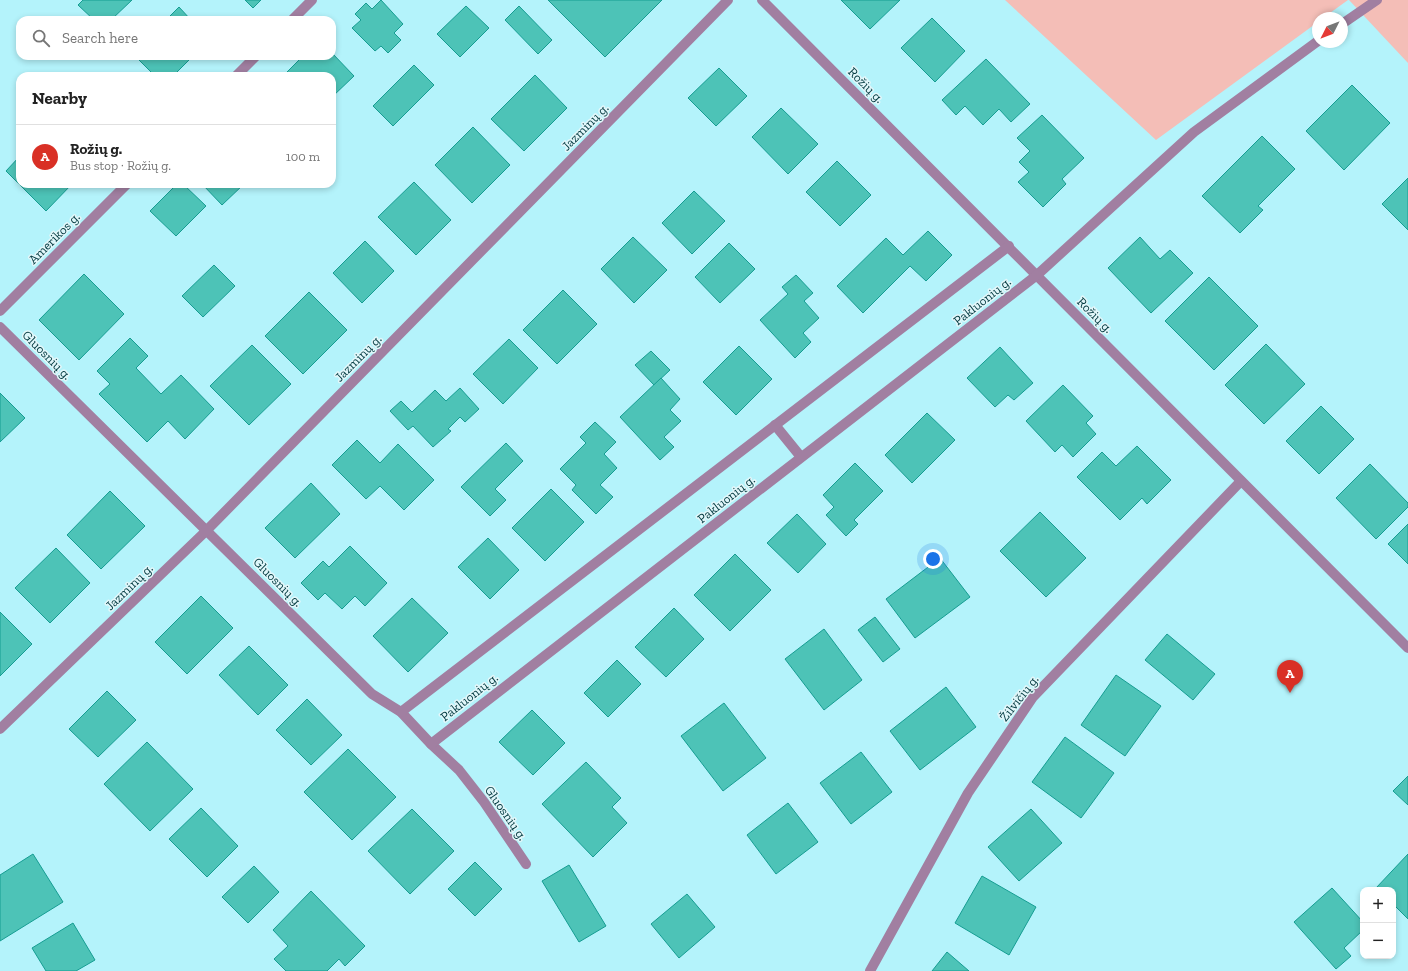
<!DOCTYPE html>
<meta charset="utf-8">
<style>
:root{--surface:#fff;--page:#f2f2f2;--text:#222;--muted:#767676;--line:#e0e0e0;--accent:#d93025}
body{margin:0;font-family:"Zilla Slab",serif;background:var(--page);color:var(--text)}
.controls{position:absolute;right:12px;bottom:12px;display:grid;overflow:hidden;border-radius:8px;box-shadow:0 2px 6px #0003}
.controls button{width:36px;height:36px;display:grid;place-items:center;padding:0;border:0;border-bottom:1px solid var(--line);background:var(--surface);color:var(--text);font:20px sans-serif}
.compass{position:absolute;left:1312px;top:12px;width:36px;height:36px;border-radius:50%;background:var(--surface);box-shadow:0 2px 6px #0003;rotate:228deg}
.you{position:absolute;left:933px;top:559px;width:14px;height:14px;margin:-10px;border:3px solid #fff;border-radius:50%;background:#1a73e8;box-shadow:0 0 0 6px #1a73e833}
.badge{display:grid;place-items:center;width:26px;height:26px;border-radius:50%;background:var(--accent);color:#fff;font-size:13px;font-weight:700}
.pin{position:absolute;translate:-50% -33px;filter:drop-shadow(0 1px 2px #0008)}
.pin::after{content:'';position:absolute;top:21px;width:14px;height:12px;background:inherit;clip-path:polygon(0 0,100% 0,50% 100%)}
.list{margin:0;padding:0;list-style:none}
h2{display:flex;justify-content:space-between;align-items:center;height:52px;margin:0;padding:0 16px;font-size:17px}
h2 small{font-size:13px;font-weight:400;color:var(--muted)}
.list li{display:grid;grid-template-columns:26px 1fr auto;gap:12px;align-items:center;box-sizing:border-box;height:64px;padding:0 16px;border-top:1px solid var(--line)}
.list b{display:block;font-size:15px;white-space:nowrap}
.list p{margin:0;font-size:13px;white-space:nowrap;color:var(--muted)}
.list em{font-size:13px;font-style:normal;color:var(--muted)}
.icon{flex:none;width:22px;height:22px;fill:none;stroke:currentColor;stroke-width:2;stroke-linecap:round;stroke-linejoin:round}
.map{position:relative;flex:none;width:1408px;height:971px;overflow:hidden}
.search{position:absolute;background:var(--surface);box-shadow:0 2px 6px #0003;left:16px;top:16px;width:320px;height:44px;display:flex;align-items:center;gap:10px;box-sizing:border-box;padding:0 14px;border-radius:12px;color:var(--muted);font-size:15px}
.panel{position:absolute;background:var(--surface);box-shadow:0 2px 6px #0003;left:16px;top:72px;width:320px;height:116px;border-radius:12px}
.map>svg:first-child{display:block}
.green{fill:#f4beb7}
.building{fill:#4dc3b7;stroke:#159d92}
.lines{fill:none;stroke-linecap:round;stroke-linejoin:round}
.minor{stroke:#a17fa1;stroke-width:10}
.labels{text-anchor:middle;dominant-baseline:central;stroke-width:3;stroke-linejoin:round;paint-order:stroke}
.street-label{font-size:13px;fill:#023a40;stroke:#e3f7fa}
</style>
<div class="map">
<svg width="1408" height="971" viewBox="0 0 1408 971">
<rect width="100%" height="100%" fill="#b4f3fb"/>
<g class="green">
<path d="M1005,0H1348L1323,18H1318V22L1156,140Z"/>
<path d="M1349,0H1408V63Z"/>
</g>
<g class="building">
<path d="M83,0H132L111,20H94L78,5Z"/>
<path d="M245,0H261L253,8Z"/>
<path d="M381,0L403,24L394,33L401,40L388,53L381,46L375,51L352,28L361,20L355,14L366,3L372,9Z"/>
<path d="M548,0H662L605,57Z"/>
<path d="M841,0H900L870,29Z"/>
<path d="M466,6L489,28L460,57L437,34Z"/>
<path d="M519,6L552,40L538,54L505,20Z"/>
<path d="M179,7L191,20H166Z"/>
<path d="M932,18L965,51L935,82L901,48Z"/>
<path d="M332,53L354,76L332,97V76H283L303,56H332Z"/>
<path d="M135,56H193L173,76H155Z"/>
<path d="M986,59L1030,104L1011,122L999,109L983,125L965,106L956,115L942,100Z"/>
<path d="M414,65L434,85L393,126L373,106Z"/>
<path d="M719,68L747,96L716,126L688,98Z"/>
<path d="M535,75L567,108L524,151L491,119Z"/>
<path d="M1352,85L1390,123L1344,170L1306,131Z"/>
<path d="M781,108L818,144L788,174L752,137Z"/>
<path d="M1042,115L1084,158L1062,179L1066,184L1043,207L1018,182L1029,172L1019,162L1030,151L1017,138Z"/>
<path d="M473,127L510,165L472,203L435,165Z"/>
<path d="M1262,136L1295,169L1258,206L1263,210L1240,233L1202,196Z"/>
<path d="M20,156V184H72L46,211L6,171Z"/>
<path d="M837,161L871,195L840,226L806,192Z"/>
<path d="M1408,178V230L1382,204Z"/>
<path d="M414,182L451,220L416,255L378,217Z"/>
<path d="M177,184H183L206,206L176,236L150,211Z"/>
<path d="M202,184H244L222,205Z"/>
<path d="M694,191L725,221L692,254L662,223Z"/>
<path d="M928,231L952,255L926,281L910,266L863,313L837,286L886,238L903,255Z"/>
<path d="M633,237L667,270L634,303L601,269Z"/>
<path d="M1140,237L1160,259L1170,250L1193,273L1151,313L1108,268Z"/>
<path d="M365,241L394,271L362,303L333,273Z"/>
<path d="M729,243L755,269L720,303L695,277Z"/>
<path d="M214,265L235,286L203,317L182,296Z"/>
<path d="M84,274L124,314L79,360L39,320Z"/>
<path d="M796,275L813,293L804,301L819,318L803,333L811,342L795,358L760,320L788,294L782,287Z"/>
<path d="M1209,277L1258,326L1214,370L1165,321Z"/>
<path d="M563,290L597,324L557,364L523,330Z"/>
<path d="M309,292L347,330L303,374L265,336Z"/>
<path d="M130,338L148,356L136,368L161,394L181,375L214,409L185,439L168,421L147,442L99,394L110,384L97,371Z"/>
<path d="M509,339L538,368L503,404L473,374Z"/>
<path d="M1266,344L1305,384L1264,424L1225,385Z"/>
<path d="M252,345L291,384L249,425L210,386Z"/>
<path d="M739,346L772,379L736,415L703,382Z"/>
<path d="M1000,347L1033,383L1014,400L1008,395L995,407L967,378Z"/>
<path d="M651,351L670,370L654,385L635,365Z"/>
<path d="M661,378L680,399L670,410L681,421L664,437L674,447L660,460L620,417Z"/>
<path d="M1063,385L1093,416L1086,423L1096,434L1073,457L1062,445L1055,452L1026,421Z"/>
<path d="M460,388L479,409L465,422L460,417L448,429L451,431L433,447L413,426L408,430L390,411L401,401L412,412L435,390L446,401Z"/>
<path d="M0,393L25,418L0,442Z"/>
<path d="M1321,406L1354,439L1319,474L1286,441Z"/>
<path d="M927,413L955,440L912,483L885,455Z"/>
<path d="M595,422L616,442L604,454L617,468L600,485L613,497L596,514L572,490L576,485L560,469L586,443L580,437Z"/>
<path d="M357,440L380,463L398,444L434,480L404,510L380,486L366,499L332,465Z"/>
<path d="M506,443L523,461L495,489L506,500L490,516L461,487Z"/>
<path d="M1137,446L1171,480L1147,504L1142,498L1120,520L1077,477L1102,452L1116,466Z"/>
<path d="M855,463L883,491L854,520L858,524L846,536L826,515L834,507L823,495Z"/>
<path d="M1370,464L1408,503V507L1376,539L1336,498Z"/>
<path d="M311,483L340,514L295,558L265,528Z"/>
<path d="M551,489L584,522L545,561L512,528Z"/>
<path d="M110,491L145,526L101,569L67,535Z"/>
<path d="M1040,512L1086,558L1046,597L1000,551Z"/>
<path d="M797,514L826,544L798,573L767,543Z"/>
<path d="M1408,524V564L1388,544Z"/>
<path d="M488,538L519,570L490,599L458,567Z"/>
<path d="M350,546L387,583L365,606L355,596L342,609L325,593L318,600L301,583L323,561L329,567Z"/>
<path d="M56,548L90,583L50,623L15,588Z"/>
<path d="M735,554L771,590L730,631L694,595Z"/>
<path d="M940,558L970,597L915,638L886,599Z"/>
<path d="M201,596L233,628L187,674L155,642Z"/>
<path d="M412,598L448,633L408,672L373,636Z"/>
<path d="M674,608L704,639L666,677L635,647Z"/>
<path d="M0,612L32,644L0,676Z"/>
<path d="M875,617L900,649L883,662L858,630Z"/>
<path d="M824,629L862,680L824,710L785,659Z"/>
<path d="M1167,634L1215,674L1193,700L1145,660Z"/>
<path d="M249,646L288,685L258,715L219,675Z"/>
<path d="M617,660L641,684L608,717L584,693Z"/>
<path d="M1116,675L1161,706L1125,756L1081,725Z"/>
<path d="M946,687L976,727L920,770L890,731Z"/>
<path d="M107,691L136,720L98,757L69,729Z"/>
<path d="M307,699L342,735L311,765L276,730Z"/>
<path d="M724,703L766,758L723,791L681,736Z"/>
<path d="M532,710L565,743L533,775L499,742Z"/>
<path d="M1065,737L1114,773L1081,818L1032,782Z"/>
<path d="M147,742L193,789L150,831L104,784Z"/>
<path d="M348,749L396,797L352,840L304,792Z"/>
<path d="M861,752L892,792L851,824L820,783Z"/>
<path d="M586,762L621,798L612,807L627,823L593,857L542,804Z"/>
<path d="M1408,776V805L1393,791Z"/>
<path d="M788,803L818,842L776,874L747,835Z"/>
<path d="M201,808L238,846L207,877L169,839Z"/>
<path d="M412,809L454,851L410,894L368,851Z"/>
<path d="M1031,809L1062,843L1019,881L988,847Z"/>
<path d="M33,854L63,902L0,941V875Z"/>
<path d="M1408,854V919L1393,904V890H1378L1376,888Z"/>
<path d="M475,862L502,889L475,916L448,889Z"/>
<path d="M569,865L606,926L579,942L542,881Z"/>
<path d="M254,866L279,892L248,923L222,897Z"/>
<path d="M982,876L1036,907L1009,955L955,923Z"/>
<path d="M1332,888L1363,922V930L1344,948L1351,956L1336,969L1294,922Z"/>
<path d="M311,891L365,946L345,966L339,959L327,971H286L274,959L288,946L273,930Z"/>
<path d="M687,894L715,927L679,958L651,924Z"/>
<path d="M73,923L95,960L76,971H46L32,948Z"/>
<path d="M947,952L969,971H932Z"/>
</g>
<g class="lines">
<g class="minor">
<path d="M762,0L1408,648"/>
<path d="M292,20L312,0"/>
<path d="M1342,24L1377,0"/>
<path d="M236,76L256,56"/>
<path d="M0,311L127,184"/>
<path d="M0,327L372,694L401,712L431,744L459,770L484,802L526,864"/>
<path d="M775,425L801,457"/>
<path d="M401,712L1009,246"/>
<path d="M0,729L206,531L728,0"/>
<path d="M431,744L1037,275L1194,132L1318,41"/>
<path d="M870,971L968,793L1033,697L1241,481"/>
</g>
</g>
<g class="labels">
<g class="street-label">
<text transform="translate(866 85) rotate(45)">Rožių g.</text>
<text transform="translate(585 127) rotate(-45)">Jazminų g.</text>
<text transform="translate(54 238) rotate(-45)">Amerikos g.</text>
<text transform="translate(982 301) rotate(-38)">Pakluonių g.</text>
<text transform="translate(1095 315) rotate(45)">Rožių g.</text>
<text transform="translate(47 355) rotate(45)">Gluosnių g.</text>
<text transform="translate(358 358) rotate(-45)">Jazminų g.</text>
<text transform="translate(726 499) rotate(-38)">Pakluonių g.</text>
<text transform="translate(278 582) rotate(45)">Gluosnių g.</text>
<text transform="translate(129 587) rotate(-44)">Jazminų g.</text>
<text transform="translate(469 697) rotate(-38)">Pakluonių g.</text>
<text transform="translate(1019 698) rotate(-52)">Žilvičių g.</text>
<text transform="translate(506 813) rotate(55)">Gluosnių g.</text>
</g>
</g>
</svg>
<div class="controls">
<button>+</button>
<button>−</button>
</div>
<svg class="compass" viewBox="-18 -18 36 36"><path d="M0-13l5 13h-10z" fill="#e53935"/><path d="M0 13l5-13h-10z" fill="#767676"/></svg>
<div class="you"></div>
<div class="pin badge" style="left:1290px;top:693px">A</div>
<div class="search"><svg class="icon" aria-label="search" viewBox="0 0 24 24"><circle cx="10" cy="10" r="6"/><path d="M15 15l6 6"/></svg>Search here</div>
<section class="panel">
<h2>Nearby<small></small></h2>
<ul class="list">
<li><span class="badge">A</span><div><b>Rožių g.</b><p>Bus stop · Rožių g.</p></div><em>100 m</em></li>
</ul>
</section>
</div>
